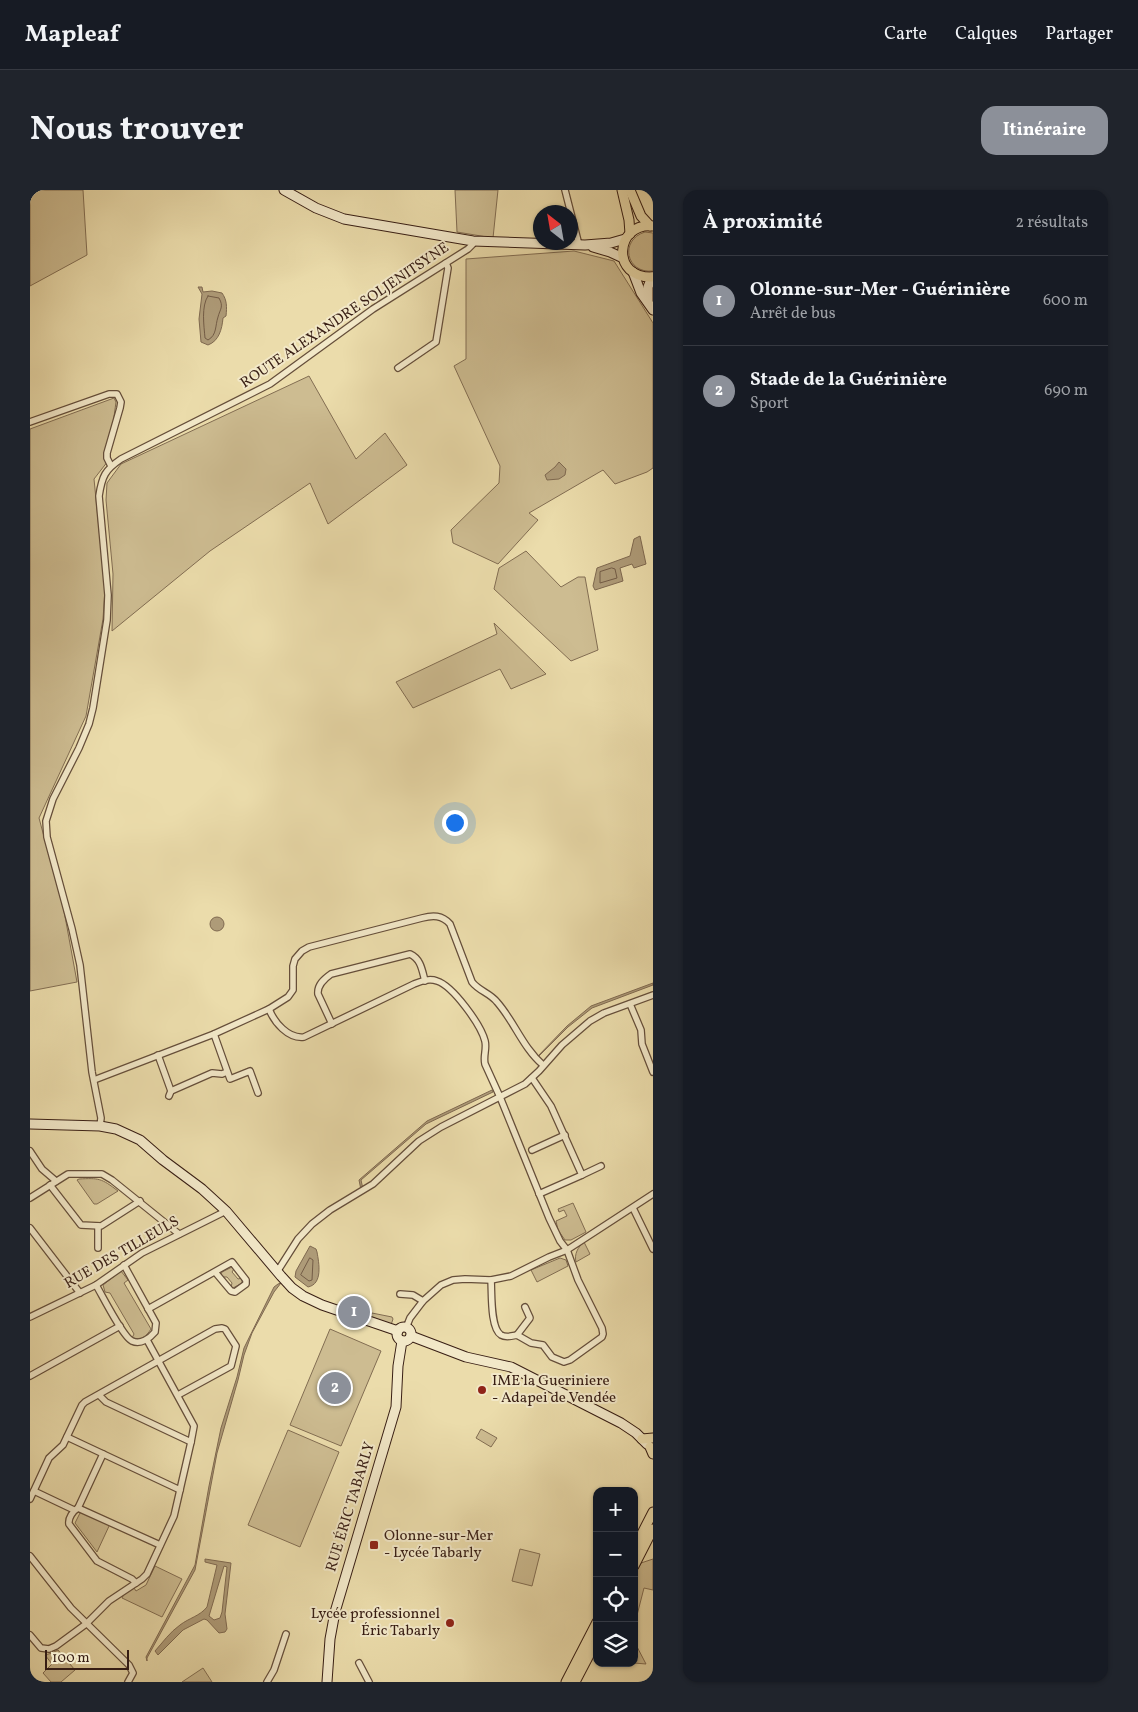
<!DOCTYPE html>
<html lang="fr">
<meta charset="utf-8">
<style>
:root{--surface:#171b24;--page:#20242c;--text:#f1f3f6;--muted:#9ea1a6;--line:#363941;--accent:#8c9099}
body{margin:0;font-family:Vollkorn,serif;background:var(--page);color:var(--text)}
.controls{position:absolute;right:15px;bottom:15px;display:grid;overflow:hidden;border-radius:10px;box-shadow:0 1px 4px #0004}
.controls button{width:45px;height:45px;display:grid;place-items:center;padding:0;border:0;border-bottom:1px solid var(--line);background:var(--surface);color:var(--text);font:25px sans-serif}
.compass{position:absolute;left:503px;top:15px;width:45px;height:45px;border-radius:50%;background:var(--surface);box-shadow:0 1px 4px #0004;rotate:329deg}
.scale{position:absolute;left:15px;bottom:12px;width:84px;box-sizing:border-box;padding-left:5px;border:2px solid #381e14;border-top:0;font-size:14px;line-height:18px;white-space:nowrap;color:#381e14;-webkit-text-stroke:4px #f2e8c8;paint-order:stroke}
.you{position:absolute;left:424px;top:632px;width:18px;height:18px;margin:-12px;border:4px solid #fff;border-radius:50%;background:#1a73e8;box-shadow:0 0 0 8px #1a73e833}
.badge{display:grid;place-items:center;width:32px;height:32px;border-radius:50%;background:var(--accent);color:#fff;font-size:16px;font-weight:700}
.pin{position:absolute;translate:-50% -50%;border:2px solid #fff;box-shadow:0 1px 5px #0006}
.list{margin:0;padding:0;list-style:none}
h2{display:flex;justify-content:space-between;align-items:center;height:65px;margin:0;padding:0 20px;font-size:21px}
h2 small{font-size:16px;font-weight:400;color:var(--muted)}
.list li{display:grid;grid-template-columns:32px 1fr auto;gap:15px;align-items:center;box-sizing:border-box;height:90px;padding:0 20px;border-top:1px solid var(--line)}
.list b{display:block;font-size:19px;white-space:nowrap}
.list p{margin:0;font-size:16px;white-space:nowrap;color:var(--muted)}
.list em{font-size:16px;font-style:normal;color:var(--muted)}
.icon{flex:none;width:28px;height:28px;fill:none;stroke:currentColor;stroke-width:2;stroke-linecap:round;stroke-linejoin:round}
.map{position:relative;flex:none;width:623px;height:1492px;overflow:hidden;border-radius:15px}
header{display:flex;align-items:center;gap:30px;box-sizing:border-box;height:70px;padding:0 25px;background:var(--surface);border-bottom:1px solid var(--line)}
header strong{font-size:24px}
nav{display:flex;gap:28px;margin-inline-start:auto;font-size:18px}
.intro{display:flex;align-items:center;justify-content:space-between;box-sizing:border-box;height:120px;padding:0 30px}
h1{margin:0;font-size:35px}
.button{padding:12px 22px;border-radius:15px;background:var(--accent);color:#fff;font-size:18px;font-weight:700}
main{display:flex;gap:30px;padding:0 30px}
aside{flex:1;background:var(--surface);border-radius:15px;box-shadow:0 1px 4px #0004}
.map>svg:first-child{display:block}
.green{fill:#cdbc91;stroke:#826d52}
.water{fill:#ae9b78;stroke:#7f6950;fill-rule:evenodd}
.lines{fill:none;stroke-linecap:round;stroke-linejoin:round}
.shore{stroke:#735c46;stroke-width:1}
.street-casing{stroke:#654e3a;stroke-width:8}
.secondary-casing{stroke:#381e14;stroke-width:11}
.primary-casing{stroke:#381e14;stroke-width:11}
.street{stroke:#f2e8c8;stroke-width:5.5}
.secondary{stroke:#f2e8c8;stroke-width:9}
.primary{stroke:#ebdcab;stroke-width:9}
.poi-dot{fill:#8f2418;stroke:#f2e8c8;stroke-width:2}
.labels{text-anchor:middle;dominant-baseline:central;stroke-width:4;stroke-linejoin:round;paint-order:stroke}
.street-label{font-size:15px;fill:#381e14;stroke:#f2e8c8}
.poi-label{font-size:15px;fill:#381e14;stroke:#f2e8c8;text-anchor:start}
</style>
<header>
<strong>Mapleaf</strong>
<nav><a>Carte</a><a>Calques</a><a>Partager</a></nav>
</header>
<div class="intro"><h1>Nous trouver</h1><a class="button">Itinéraire</a></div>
<main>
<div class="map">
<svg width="623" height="1492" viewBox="0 0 623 1492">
<rect width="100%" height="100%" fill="#ebdcab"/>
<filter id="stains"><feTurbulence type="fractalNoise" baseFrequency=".004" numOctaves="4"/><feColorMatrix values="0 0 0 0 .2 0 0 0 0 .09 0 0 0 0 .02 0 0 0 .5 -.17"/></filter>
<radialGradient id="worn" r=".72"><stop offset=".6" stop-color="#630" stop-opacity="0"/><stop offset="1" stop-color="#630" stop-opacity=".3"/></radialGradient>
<g class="green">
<path d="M0,0H53L57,65L0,96Z"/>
<path d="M425,0H468L463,48L427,42Z"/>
<path d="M615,42L623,43V81C596,84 589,50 615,42Z"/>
<path d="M544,61L584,71L623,133V278L617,282L585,294L573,280L499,323L508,330L468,374L423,353L421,340L469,293L470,276L424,176L436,169V69Z"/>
<path d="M279,186L326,269L355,243L377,275L298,334L280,293L180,361L82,441L83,384L76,310L77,293L91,274Z"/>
<path d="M84,208L86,212L78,271L64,289L75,399L73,429L56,526L9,628L34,721L47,792L0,801V239Z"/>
<path d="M496,361L531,397L548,387H555L568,460L541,471L464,399L469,378Z"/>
<path d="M464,433L516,484L481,499L470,479L383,518L366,492L467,444Z"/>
<path d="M49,989C69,988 71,988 88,1001L67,1014H64L47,990Z"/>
<path d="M543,1013L556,1042L541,1050H535L528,1040L526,1031L537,1026L534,1020L529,1022L528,1019Z"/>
<path d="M554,1052L560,1064L546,1072C544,1064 548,1057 554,1052Z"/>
<path d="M530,1068L536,1070L538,1076L507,1092L501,1080Z"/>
<path d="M202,1077L204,1079L202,1082L208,1089L212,1088V1093L203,1098L201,1097L202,1093L197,1087H192L191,1084L192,1082Z"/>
<path d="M91,1081L98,1090L94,1093L121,1139C116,1147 111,1150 102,1148L104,1144L80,1103L75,1102L73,1095Z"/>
<path d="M342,1123L362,1127L363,1129L361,1135L342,1129L340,1127Z"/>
<path d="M300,1139L351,1161L311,1256L260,1235Z"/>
<path d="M451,1239L467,1248L461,1257L446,1248Z"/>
<path d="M258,1240L309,1262L270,1357L218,1335Z"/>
<path d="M53,1322L80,1334L67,1362L45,1333L50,1323Z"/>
<path d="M490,1359L510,1364L502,1396L482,1391Z"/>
<path d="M623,1369V1400L614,1398L606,1429L604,1430V1386L611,1373Z"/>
<path d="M125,1376L152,1389L132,1427L92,1408L94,1404L104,1398L106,1401L116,1395Z"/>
<path d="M604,1451L616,1474L604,1473Z"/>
<path d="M28,1460L45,1480L31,1492H21L13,1483L22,1474L15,1465L22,1463Z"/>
<path d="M173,1478L182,1492H152Z"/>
</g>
<g class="water">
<path d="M168,97H172L173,102L182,101L192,103C197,110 197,117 196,126L193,128C192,139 189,151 178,155L171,152L169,129L172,104Z"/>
<path d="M529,272L536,279L535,285L529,289L517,290L515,285L525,277Z"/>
<path d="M610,346L616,374L604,378L602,374L590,378L593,391L565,400L563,396L567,378L600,366L604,349Z"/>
<circle cx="187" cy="734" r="7"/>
<path d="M623,793V795L562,818L538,837L509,866H508L537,836L561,816Z"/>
<path d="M462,900L463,902L396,934L331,990L333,999L331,1000L329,990L397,931Z"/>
<path d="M280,1056L286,1059L287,1062C289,1073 293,1094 278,1097L265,1087L266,1081Z"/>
<path d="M251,1093L244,1102L222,1143L214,1165L208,1190L187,1263L165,1380L117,1468V1471L116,1467L165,1375L179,1296L191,1238L207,1187L214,1158L244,1097L248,1094Z"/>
<path d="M175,1369L201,1373L195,1424L197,1439L195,1442L189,1443L177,1430L174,1429L153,1440L128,1465L125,1461C133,1452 140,1442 150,1435C159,1428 170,1426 177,1417L187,1375L175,1372ZM194,1376L197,1377L192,1422L190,1428L184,1430L179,1426Z"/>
</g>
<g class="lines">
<g class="shore">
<path d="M178,106L189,108C194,117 190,119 188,127C185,136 187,145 178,150L175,148C174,136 171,116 178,106Z"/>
<path d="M582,378L585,379L587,388L570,393V382Z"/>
<path d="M280,1068L283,1070L282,1090L279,1091L271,1085Z"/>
</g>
<defs>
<g id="street">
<path d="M535,0L549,55"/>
<path d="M368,178L406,152L418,78L416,73"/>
<path d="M0,232L79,204H87L91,212L90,218L77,263V268L81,276"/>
<path d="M600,814L611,840L612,854L623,882"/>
<path d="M239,819C244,832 258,849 274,847L384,794C392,791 399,788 407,791C423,796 451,835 455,851C457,859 453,866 455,874L470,907L519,1028L530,1051L537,1060L548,1090L572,1138L573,1144L572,1147L540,1170L534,1172L522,1167L513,1155L501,1153L487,1145C482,1146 476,1148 471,1145C460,1138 462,1103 461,1090"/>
<path d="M302,834L288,804C287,795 294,789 301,784L380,764C391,769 392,780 395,791"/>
<path d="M184,844L200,889L220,881L228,903"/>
<path d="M128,865L141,901L139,906"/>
<path d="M502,888L521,916L552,985L509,1004"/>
<path d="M64,890L184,844L239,819L258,807L263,800V776L265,769L272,761L279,757L392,728C403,725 412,725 420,734L442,792C449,801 460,803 467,812C484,831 493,858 513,875"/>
<path d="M141,901L182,883L192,884L197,882"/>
<path d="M70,936L71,928L62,882L50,775L42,739L17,647L16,631L23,609L49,558L59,534L63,518L77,430L78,405L69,306C72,286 75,280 91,269L240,194L343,119L438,59L443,54V51"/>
<path d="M502,960L535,945"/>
<path d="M0,961L12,979L26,991"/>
<path d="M552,985L571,976"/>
<path d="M20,995L51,1035L71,1036L110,1011"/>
<path d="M0,1008L38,984H72L82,990L149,1044"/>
<path d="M603,1018L623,1059"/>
<path d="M0,1038L50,1103"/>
<path d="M68,1058V1036"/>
<path d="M247,1082L268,1049L282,1034L300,1020L343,994L389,951L411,937L495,894L509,881L532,855L560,831L574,823L623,805"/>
<path d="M66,1095C72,1105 93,1147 102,1151C111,1155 120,1148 125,1142L126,1133L94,1075"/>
<path d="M370,1104L383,1105L393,1111"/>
<path d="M118,1119L202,1072L216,1090V1094L205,1102L201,1101L185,1082"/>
<path d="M0,1127L66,1095L112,1063L196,1021"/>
<path d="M376,1138L380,1128L393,1111L411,1095L423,1090L435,1089L461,1090L481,1086L519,1067L537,1060L623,1004"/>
<path d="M487,1145L500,1128L495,1117"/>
<path d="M0,1186L90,1136"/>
<path d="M69,1205L76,1212L161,1252"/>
<path d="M37,1247L150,1300"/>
<path d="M4,1301L44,1320"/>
<path d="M0,1309L19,1268L33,1255L52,1215L55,1212L185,1139L192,1138L195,1139L206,1156L201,1176L148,1205"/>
<path d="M48,1318C43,1321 38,1328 39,1334L67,1371L102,1389L106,1393"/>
<path d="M48,1318L130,1355"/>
<path d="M48,1318L73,1264"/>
<path d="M0,1366L41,1418L99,1475L103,1483L98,1492"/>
<path d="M0,1445L11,1458L19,1459L26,1456L56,1434L79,1411L112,1389L117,1384L144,1326L161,1252L164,1236L117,1150"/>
<path d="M329,1473L339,1492"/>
<path d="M237,1492L244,1480L256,1444"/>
</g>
<g id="secondary">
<path d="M254,0L286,18L314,29L443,51L555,55L581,53L595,49"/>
<path d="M563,57L580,62L593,68"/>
<path d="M603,82L611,103L623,120"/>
<path d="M618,112V97L622,87"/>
<path d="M0,934L70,936L86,939L110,950L133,970L172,999L196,1021L251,1086L262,1098L273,1106L292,1115L368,1141"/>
<circle cx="374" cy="1144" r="7"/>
<path d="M381,1146L436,1167L481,1177L591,1233L606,1243L617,1254"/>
<path d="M297,1492L300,1449L305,1422L366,1217L368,1176L372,1151"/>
</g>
<g id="primary">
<path d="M592,0L599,30L600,44"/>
<path d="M600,0L611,26L620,36"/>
<path d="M623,36C585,32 580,89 623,87"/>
<path d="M612,1249L623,1248"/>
<path d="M620,1257L623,1264"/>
<path d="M604,1359L623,1322"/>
<path d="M604,1376L623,1339"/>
<path d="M536,1492L567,1432"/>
<path d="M545,1492L567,1450"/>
</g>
</defs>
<use href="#street" class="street-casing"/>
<use href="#secondary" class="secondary-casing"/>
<use href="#primary" class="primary-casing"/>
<use href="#street" class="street"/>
<use href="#secondary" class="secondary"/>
<use href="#primary" class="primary"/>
</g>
<g class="poi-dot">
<circle cx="452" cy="1200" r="5"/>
<rect x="339" y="1350" width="10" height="10" rx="2.5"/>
<circle cx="420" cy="1433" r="5"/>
</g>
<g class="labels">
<g class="street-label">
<text transform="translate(315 126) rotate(-34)">ROUTE ALEXANDRE SOLJENITSYNE</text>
<text transform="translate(92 1063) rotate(-30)">RUE DES TILLEULS</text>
<text transform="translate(321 1317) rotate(-73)">RUE ÉRIC TABARLY</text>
</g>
<g class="poi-label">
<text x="462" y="1191">IME la Gueriniere<tspan x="462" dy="17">- Adapei de Vendée</tspan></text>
<text x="354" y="1346">Olonne-sur-Mer<tspan x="354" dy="17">- Lycée Tabarly</tspan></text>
<text x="410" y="1424" text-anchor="end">Lycée professionnel<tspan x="410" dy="17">Éric Tabarly</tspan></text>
</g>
</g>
<rect width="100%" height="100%" filter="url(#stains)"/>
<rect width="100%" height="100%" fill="url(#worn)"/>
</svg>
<div class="controls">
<button>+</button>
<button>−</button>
<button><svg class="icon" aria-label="locate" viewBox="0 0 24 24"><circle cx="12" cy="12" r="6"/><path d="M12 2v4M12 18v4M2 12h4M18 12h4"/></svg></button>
<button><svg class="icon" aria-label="layers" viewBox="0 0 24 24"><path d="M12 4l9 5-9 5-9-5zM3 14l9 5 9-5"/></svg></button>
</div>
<svg class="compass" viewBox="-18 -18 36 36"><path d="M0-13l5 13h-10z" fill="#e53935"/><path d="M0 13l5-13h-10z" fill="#9ea1a6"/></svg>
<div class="scale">100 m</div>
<div class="you"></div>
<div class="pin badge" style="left:324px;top:1122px">1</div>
<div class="pin badge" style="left:305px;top:1198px">2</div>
</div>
<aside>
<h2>À proximité<small>2 résultats</small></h2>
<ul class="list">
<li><span class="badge">1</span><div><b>Olonne-sur-Mer - Guérinière</b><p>Arrêt de bus</p></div><em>600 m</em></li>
<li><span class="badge">2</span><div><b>Stade de la Guérinière</b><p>Sport</p></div><em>690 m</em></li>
</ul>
</aside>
</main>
